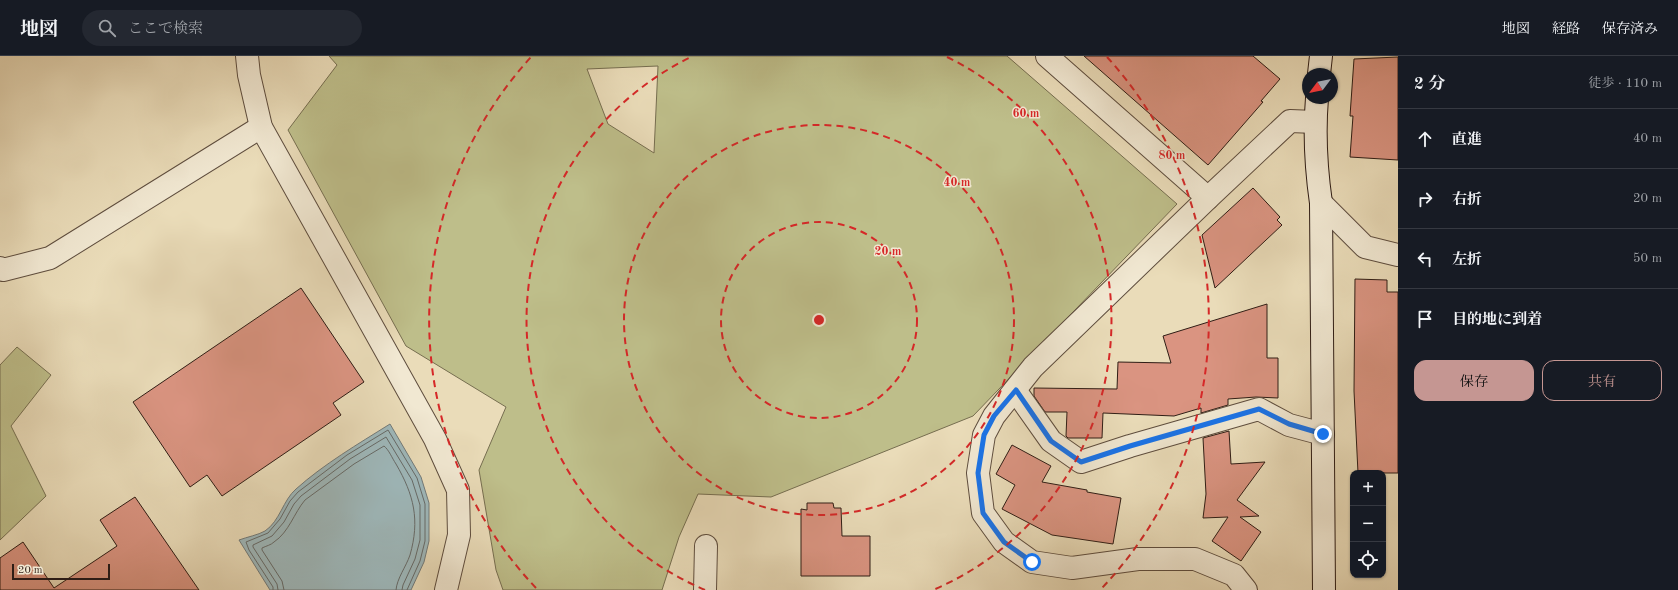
<!DOCTYPE html>
<html lang="ja">
<meta charset="utf-8">
<style>
:root{--surface:#171b24;--page:#242831;--text:#f1f3f6;--muted:#9ea1a6;--line:#363941;--accent:#c59692}
body{margin:0;font-family:"Old Standard TT","Noto Serif JP",serif;background:var(--page);color:var(--text)}
.controls{position:absolute;right:12px;bottom:12px;display:grid;overflow:hidden;border-radius:8px;box-shadow:0 1px 3px #0004}
.controls button{width:36px;height:36px;display:grid;place-items:center;padding:0;border:0;border-bottom:1px solid var(--line);background:var(--surface);color:var(--text);font:20px sans-serif}
.compass{position:absolute;left:1302px;top:12px;width:36px;height:36px;border-radius:50%;background:var(--surface);box-shadow:0 1px 3px #0004;rotate:238deg}
.scale{position:absolute;left:12px;bottom:10px;width:98px;box-sizing:border-box;padding-left:4px;border:2px solid #2f1d15;border-top:0;font-size:11px;line-height:14px;white-space:nowrap;color:#2f1d15;-webkit-text-stroke:3px #f1e8d2;paint-order:stroke}
.stop{position:absolute;width:12px;height:12px;margin:-9px;border:3px solid #1a73e8;border-radius:50%;background:#fff}
.stop.end{background:#1a73e8;border-color:#fff;box-shadow:0 1px 4px #0008}
.list{margin:0;padding:0;list-style:none}
h2{display:flex;justify-content:space-between;align-items:center;height:52px;margin:0;padding:0 16px;font-size:17px}
h2 small{font-size:13px;font-weight:400;color:var(--muted)}
.list li{display:grid;grid-template-columns:26px 1fr auto;gap:12px;align-items:center;box-sizing:border-box;height:60px;padding:0 16px;border-top:1px solid var(--line)}
.list b{display:block;font-size:15px;white-space:nowrap}
.list em{font-size:13px;font-style:normal;color:var(--muted)}
.actions{display:flex;gap:8px;padding:12px 16px}
.actions a{flex:1;padding:9px 0;border:1px solid var(--accent);border-radius:12px;text-align:center;font-size:14px;color:var(--accent)}
.actions .main{background:var(--accent);color:#111}
.icon{flex:none;width:22px;height:22px;fill:none;stroke:currentColor;stroke-width:2;stroke-linecap:round;stroke-linejoin:round}
.map{position:relative;flex:none;width:1398px;height:534px;overflow:hidden}
header{display:flex;align-items:center;gap:24px;box-sizing:border-box;height:56px;padding:0 20px;background:var(--surface);border-bottom:1px solid var(--line)}
header strong{font-size:19px}
nav{display:flex;gap:22px;margin-inline-start:auto;font-size:14px}
.search{width:280px;height:36px;background:var(--page);display:flex;align-items:center;gap:10px;box-sizing:border-box;padding:0 14px;border-radius:22px;color:var(--muted);font-size:15px}
main{display:flex}
aside{flex:1;background:var(--surface)}
.map>svg:first-child{display:block}
.green{fill:#bebe8a;stroke:#766e50;fill-rule:evenodd}
.water{fill:#9eb8bb;stroke:#727a79}
.lines{fill:none;stroke-linecap:round;stroke-linejoin:round}
.shore{stroke:#666a68;stroke-width:1}
.building{fill:#da9481;stroke:#2f1d15}
.street-casing{stroke:#5e4d3e;stroke-width:24}
.secondary-casing{stroke:#2f1d15;stroke-width:24}
.street{stroke:#f1e8d2;stroke-width:22}
.secondary{stroke:#f1e8d2;stroke-width:22}
.route{stroke:#1a73e8;stroke-width:5}
.ring{fill:none;stroke:#d62828;stroke-width:2;stroke-dasharray:7 5}
.centre{fill:#d62828;stroke:#f1e8d2;stroke-width:2}
.ring-label{font-size:12px;text-anchor:middle;font-weight:bold;fill:#d62828;stroke:#f1e8d2;stroke-width:3;stroke-linejoin:round;paint-order:stroke}
</style>
<header>
<strong>地図</strong>
<div class="search"><svg class="icon" aria-label="search" viewBox="0 0 24 24"><circle cx="10" cy="10" r="6"/><path d="M15 15l6 6"/></svg>ここで検索</div>
<nav><a>地図</a><a>経路</a><a>保存済み</a></nav>
</header>
<main>
<div class="map">
<svg width="1398" height="534" viewBox="0 0 1398 534">
<rect width="100%" height="100%" fill="#eadcb9"/>
<filter id="stains"><feTurbulence type="fractalNoise" baseFrequency=".005" numOctaves="4"/><feColorMatrix values="0 0 0 0 .2 0 0 0 0 .09 0 0 0 0 .02 0 0 0 .5 -.17"/></filter>
<radialGradient id="worn" r=".72"><stop offset=".6" stop-color="#630" stop-opacity="0"/><stop offset="1" stop-color="#630" stop-opacity=".3"/></radialGradient>
<g class="green">
<path d="M329,0H1007L1177,148L973,360L771,441L698,438L679,481L662,534H503L496,514L479,414L506,351L406,290L288,74L337,9ZM658,10L654,97L608,68L587,13Z"/>
<path d="M17,291L51,319L11,370L46,440L0,484V309Z"/>
</g>
<path class="water" d="M390,368L421,421L429,447V485L424,506L411,534H270L239,484C247,481 258,479 265,475C280,465 283,444 296,433C324,408 358,388 390,368Z"/>
<g class="lines">
<g class="shore">
<path d="M273,534V531L249,494L246,486L268,477L280,463L290,445L298,436L347,399L388,374L417,422L425,448V485L420,505L407,534"/>
<path d="M278,534L277,528L253,491V489L272,480L284,466L294,448L301,440L350,403L386,381L412,424L420,449V484L415,503L403,529L402,534"/>
<path d="M284,534L282,525L262,494V492C266,490 271,489 274,486C289,476 294,457 305,444L354,408L384,390C389,394 392,402 396,408C414,439 420,464 410,499C406,511 397,522 396,534"/>
</g>
</g>
<g class="building">
<path d="M1084,0H1253L1280,23L1261,45L1263,46L1208,109Z"/>
<path d="M1398,1V104L1350,101L1353,60H1350L1354,3Z"/>
<path d="M1253,132L1280,161L1277,164L1282,169L1215,232L1202,179Z"/>
<path d="M1355,223L1387,224V236H1398V417H1358L1354,335Z"/>
<path d="M301,232L364,326L333,347L341,359L222,440L207,419L190,431L133,346Z"/>
<path d="M1267,248V302H1278V342L1256,341L1228,343V349L1201,357V352L1174,360L1103,357L1102,382H1068L1066,380L1067,356H1045L1034,340V332L1117,333L1118,306L1171,307L1163,280Z"/>
<path d="M1229,375L1231,408L1265,406L1237,444L1259,460L1240,461L1261,476L1241,505L1212,485L1228,461L1203,462L1206,438L1203,382Z"/>
<path d="M1012,389L1051,410L1042,426L1087,434V436L1121,442L1113,488L1052,479L1002,453L1015,429L996,418Z"/>
<path d="M135,441L199,534H0V502L23,486L54,532L117,490L100,464Z"/>
<path d="M807,447H833L834,452H841L842,480H870V520H801V453L807,454Z"/>
</g>
<g class="lines">
<defs>
<g id="street">
<path d="M247,0L249,19L261,71L435,383L458,434L459,479L446,534"/>
<path d="M1047,0L1208,142"/>
<path d="M1321,147L1365,191L1398,199"/>
<path d="M0,212L3,214L50,202L261,71"/>
<path d="M1015,334L1051,385L1081,406L1130,390L1259,353L1289,369L1323,378"/>
<path d="M705,534L706,490"/>
<path d="M1246,534L1234,519L1195,503H1138L1072,512L1032,506L1004,486L983,457L978,417L984,379L994,360L1033,311L1208,142L1290,65L1315,66"/>
</g>
<g id="secondary">
<path d="M1319,18L1321,0"/>
<path d="M1317,42C1314,78 1316,112 1321,147L1324,534"/>
</g>
</defs>
<use href="#street" class="street-casing"/>
<use href="#secondary" class="secondary-casing"/>
<use href="#street" class="street"/>
<use href="#secondary" class="secondary"/>
</g>
<g class="lines">
<path class="route" d="M1032,506L1004,486L983,457L978,417L984,379L994,360L1016,334L1051,385L1081,406L1130,390L1259,353L1289,368L1323,378"/>
</g>
<g class="ring">
<circle cx="819" cy="264" r="98"/>
<circle cx="819" cy="264" r="195"/>
<path d="M705 534A293 293 0 0 1 691 1M947 1A293 293 0 0 1 933 534"/>
<path d="M536 532A390 390 0 0 1 531 1M1107 1A390 390 0 0 1 1102 532"/>
</g>
<circle cx="819" cy="264" r="6" class="centre"/>
<g class="ring-label">
<text x="1026" y="61">60 m</text>
<text x="1172" y="103">80 m</text>
<text x="957" y="130">40 m</text>
<text x="888" y="199">20 m</text>
</g>
<rect width="100%" height="100%" filter="url(#stains)"/>
<rect width="100%" height="100%" fill="url(#worn)"/>
</svg>
<div class="controls">
<button>+</button>
<button>−</button>
<button><svg class="icon" aria-label="locate" viewBox="0 0 24 24"><circle cx="12" cy="12" r="6"/><path d="M12 2v4M12 18v4M2 12h4M18 12h4"/></svg></button>
</div>
<svg class="compass" viewBox="-18 -18 36 36"><path d="M0-13l5 13h-10z" fill="#e53935"/><path d="M0 13l5-13h-10z" fill="#9ea1a6"/></svg>
<div class="scale">20 m</div>
<div class="stop" style="left:1032px;top:506px"></div>
<div class="stop end" style="left:1323px;top:378px"></div>
</div>
<aside>
<h2>2 分<small>徒歩 · 110 m</small></h2>
<ul class="list">
<li><svg class="icon" aria-label="ahead" viewBox="0 0 24 24"><path d="M12 20V5M6 11l6-6 6 6"/></svg><div><b>直進</b></div><em>40 m</em></li>
<li><svg class="icon" aria-label="right" viewBox="0 0 24 24"><path d="M7 20v-9h11M14 6l5 5-5 5"/></svg><div><b>右折</b></div><em>20 m</em></li>
<li><svg class="icon" aria-label="left" viewBox="0 0 24 24"><path d="M17 20v-9H6M10 6l-5 5 5 5"/></svg><div><b>左折</b></div><em>50 m</em></li>
<li><svg class="icon" aria-label="arrive" viewBox="0 0 24 24"><path d="M6 21V4h12l-3 4 3 4H6"/></svg><div><b>目的地に到着</b></div></li>
</ul>
<div class="actions"><a class="main">保存</a><a>共有</a></div>
</aside>
</main>
